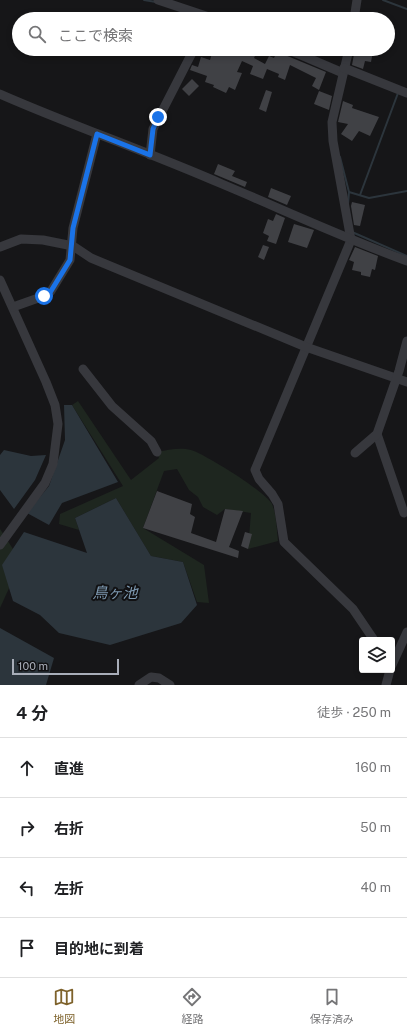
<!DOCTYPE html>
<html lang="ja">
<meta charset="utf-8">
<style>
:root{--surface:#fff;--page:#f2f2f2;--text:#202124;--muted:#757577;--line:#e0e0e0;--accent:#7e622b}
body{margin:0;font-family:"Public Sans","Noto Sans JP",sans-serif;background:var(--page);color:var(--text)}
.controls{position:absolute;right:12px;bottom:12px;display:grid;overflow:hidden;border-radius:4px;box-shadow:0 2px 6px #0003}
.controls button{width:36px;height:36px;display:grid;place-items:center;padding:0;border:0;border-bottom:1px solid var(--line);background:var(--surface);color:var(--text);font:20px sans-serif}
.scale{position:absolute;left:12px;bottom:10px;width:107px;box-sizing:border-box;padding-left:4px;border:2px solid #a8adb8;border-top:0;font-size:11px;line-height:14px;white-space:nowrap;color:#a8adb8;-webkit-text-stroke:3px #111113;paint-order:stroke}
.stop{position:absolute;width:12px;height:12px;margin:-9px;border:3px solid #1a73e8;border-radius:50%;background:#fff}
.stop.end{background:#1a73e8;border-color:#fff;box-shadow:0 1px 4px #0008}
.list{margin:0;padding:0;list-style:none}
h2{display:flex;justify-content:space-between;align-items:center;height:52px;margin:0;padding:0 16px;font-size:17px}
h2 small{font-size:13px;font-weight:400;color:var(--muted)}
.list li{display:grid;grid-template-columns:26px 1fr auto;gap:12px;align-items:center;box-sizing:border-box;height:60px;padding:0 16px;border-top:1px solid var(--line)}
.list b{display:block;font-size:15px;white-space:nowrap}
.list em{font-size:13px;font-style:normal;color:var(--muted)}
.icon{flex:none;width:22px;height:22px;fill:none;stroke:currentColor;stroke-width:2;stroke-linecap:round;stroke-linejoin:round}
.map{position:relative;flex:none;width:407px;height:685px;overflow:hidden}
.search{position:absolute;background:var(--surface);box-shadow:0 2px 6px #0003;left:12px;right:12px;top:12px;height:44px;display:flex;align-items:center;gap:10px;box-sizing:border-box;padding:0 14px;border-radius:22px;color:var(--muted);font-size:15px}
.sheet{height:292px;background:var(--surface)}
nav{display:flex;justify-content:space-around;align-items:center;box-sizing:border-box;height:56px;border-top:1px solid var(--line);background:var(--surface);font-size:11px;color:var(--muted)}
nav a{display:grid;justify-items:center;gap:2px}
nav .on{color:var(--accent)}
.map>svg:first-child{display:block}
.green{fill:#1e261f}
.water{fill:#2c353c}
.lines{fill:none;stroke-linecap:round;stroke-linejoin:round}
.stream{stroke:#2c353c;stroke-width:2}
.building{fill:#404145}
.minor{stroke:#37383d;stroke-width:9}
.route{stroke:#1a73e8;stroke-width:5}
.labels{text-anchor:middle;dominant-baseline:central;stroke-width:4;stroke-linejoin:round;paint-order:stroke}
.water-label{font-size:15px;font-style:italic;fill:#7f9bb3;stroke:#111113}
</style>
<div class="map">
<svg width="407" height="685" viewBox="0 0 407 685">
<rect width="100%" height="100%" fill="#161618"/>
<g class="green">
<path d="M78,401L131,480L159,458L157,452C168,450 180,447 191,450C205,454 266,492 272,504C276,512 277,531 278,541L248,549L251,513L225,509L217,515L203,507L198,497L189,490L177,469L164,471L143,528L204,565L209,603L197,602L183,562L151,556L116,498L75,518L79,530L59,524L60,514L123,486L72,405Z"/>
<path d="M0,529L13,549L10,586L0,608Z"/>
</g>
<g class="water">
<path d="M64,405H72L118,482L62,503L49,525L27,513L49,486L65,440Z"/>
<path d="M4,450L31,456L46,455L35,480L14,509L0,490V455Z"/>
<path d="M116,498L151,556L183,562L197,605L181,623L110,645L59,633L40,615L13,601L2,565L24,532L87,553L75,518Z"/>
<path d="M0,628L54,658L46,685H0Z"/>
</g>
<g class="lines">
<g class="stream">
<path d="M144,0L156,2"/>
<path d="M383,0L407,9"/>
<path d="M340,157L349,192L348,204"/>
<path d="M349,192L369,198L407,191"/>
<path d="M360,195L398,93"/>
<path d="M352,232L407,256"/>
</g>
</g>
<g class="building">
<path d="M220,49L232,51L233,49H258L254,58L265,64L269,56L274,58L278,49H281L285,55L326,72L319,90L312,86L316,78L290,65L285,80L278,77L279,74L267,69L263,79L250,74L253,66L242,61L237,72L242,73L235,90L229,87L226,93L213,87L214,85L205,82L207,76L190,70L192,65L198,67L201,57L210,60L213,50L219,52Z"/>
<path d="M355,49L373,51L371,62L365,61L363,69L352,65Z"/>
<path d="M192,79L199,86L189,96L182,89Z"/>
<path d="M266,90L272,92L266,112L259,109Z"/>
<path d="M319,91L332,96L329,110L314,104Z"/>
<path d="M343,101L353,105L352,108L379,117L370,136L359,131L352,141L341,134L348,124L338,122Z"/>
<path d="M218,164L235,171L232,176L247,182L245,187L214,174Z"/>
<path d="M271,188L291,196L287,205L268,197Z"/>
<path d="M352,202L365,205L360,226L354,225L351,206Z"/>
<path d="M276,214L285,218L276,244L267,241L269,236L263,233L268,219L273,221Z"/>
<path d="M294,224L314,230L307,248L288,242Z"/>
<path d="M263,245L269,247L264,260L258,257Z"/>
<path d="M355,247L378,256L375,270L372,269L370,277L361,275V272L352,270L354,262L349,260Z"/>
<path d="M157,491L192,504L190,514L195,517L191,533L216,542L225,509L243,511L229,547L239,551L238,558L143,528Z"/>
<path d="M245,532L252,534L248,549L241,546Z"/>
</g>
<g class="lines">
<g class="minor">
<path d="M158,0L215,19"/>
<path d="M354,19L357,0"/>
<path d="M287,49L343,73"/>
<path d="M349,49L332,122L333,141L351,240L255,470L259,479L272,494L278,504L284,542L353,609L374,640"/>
<path d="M344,68L407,93"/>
<path d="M0,94C73,126 149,152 222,184C284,210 344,238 407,261"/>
<path d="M150,155L153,129L194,49"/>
<path d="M0,247L21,239L43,240L73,246L91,258L306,347L407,382"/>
<path d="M0,280L46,382L55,405L58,424L53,464L45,483L0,545"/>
<path d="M13,307L44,296L51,291L70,260L73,228L97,134"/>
<path d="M83,369L112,406L151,441L157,452"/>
<path d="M377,434L404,513"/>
<path d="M355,453L377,434L399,371L407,341"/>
<path d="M392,665L407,632"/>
<path d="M139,685L151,677L159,678L170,685"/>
<path d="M386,685L390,670"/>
</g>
</g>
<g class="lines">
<path class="route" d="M44,296L51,291L70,260L73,228L97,134L150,155L153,129L158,117"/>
</g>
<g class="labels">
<g class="water-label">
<text x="115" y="592">鳥ヶ池</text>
</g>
</g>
</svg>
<div class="controls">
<button><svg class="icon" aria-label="layers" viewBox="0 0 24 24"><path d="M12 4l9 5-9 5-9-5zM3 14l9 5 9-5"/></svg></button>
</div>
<div class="scale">100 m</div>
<div class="stop" style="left:44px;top:296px"></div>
<div class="stop end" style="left:158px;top:117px"></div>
<div class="search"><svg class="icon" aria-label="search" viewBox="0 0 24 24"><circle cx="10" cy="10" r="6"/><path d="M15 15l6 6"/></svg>ここで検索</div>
</div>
<section class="sheet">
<h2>4 分<small>徒歩 · 250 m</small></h2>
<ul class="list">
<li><svg class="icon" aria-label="ahead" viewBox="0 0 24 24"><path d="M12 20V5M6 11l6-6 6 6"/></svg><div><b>直進</b></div><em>160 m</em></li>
<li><svg class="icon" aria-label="right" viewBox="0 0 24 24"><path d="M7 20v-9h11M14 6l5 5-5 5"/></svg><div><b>右折</b></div><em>50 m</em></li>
<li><svg class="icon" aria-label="left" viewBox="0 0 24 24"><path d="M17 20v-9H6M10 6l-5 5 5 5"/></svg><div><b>左折</b></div><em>40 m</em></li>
<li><svg class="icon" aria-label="arrive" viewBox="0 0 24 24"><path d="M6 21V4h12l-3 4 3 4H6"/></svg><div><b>目的地に到着</b></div></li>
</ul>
</section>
<nav>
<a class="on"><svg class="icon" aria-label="map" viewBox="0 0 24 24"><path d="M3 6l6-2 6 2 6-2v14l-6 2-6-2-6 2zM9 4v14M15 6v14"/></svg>地図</a>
<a><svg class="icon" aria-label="directions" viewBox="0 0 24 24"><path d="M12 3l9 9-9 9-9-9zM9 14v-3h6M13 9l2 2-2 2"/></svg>経路</a>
<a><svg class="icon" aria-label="saved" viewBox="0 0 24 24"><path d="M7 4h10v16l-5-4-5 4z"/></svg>保存済み</a>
</nav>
